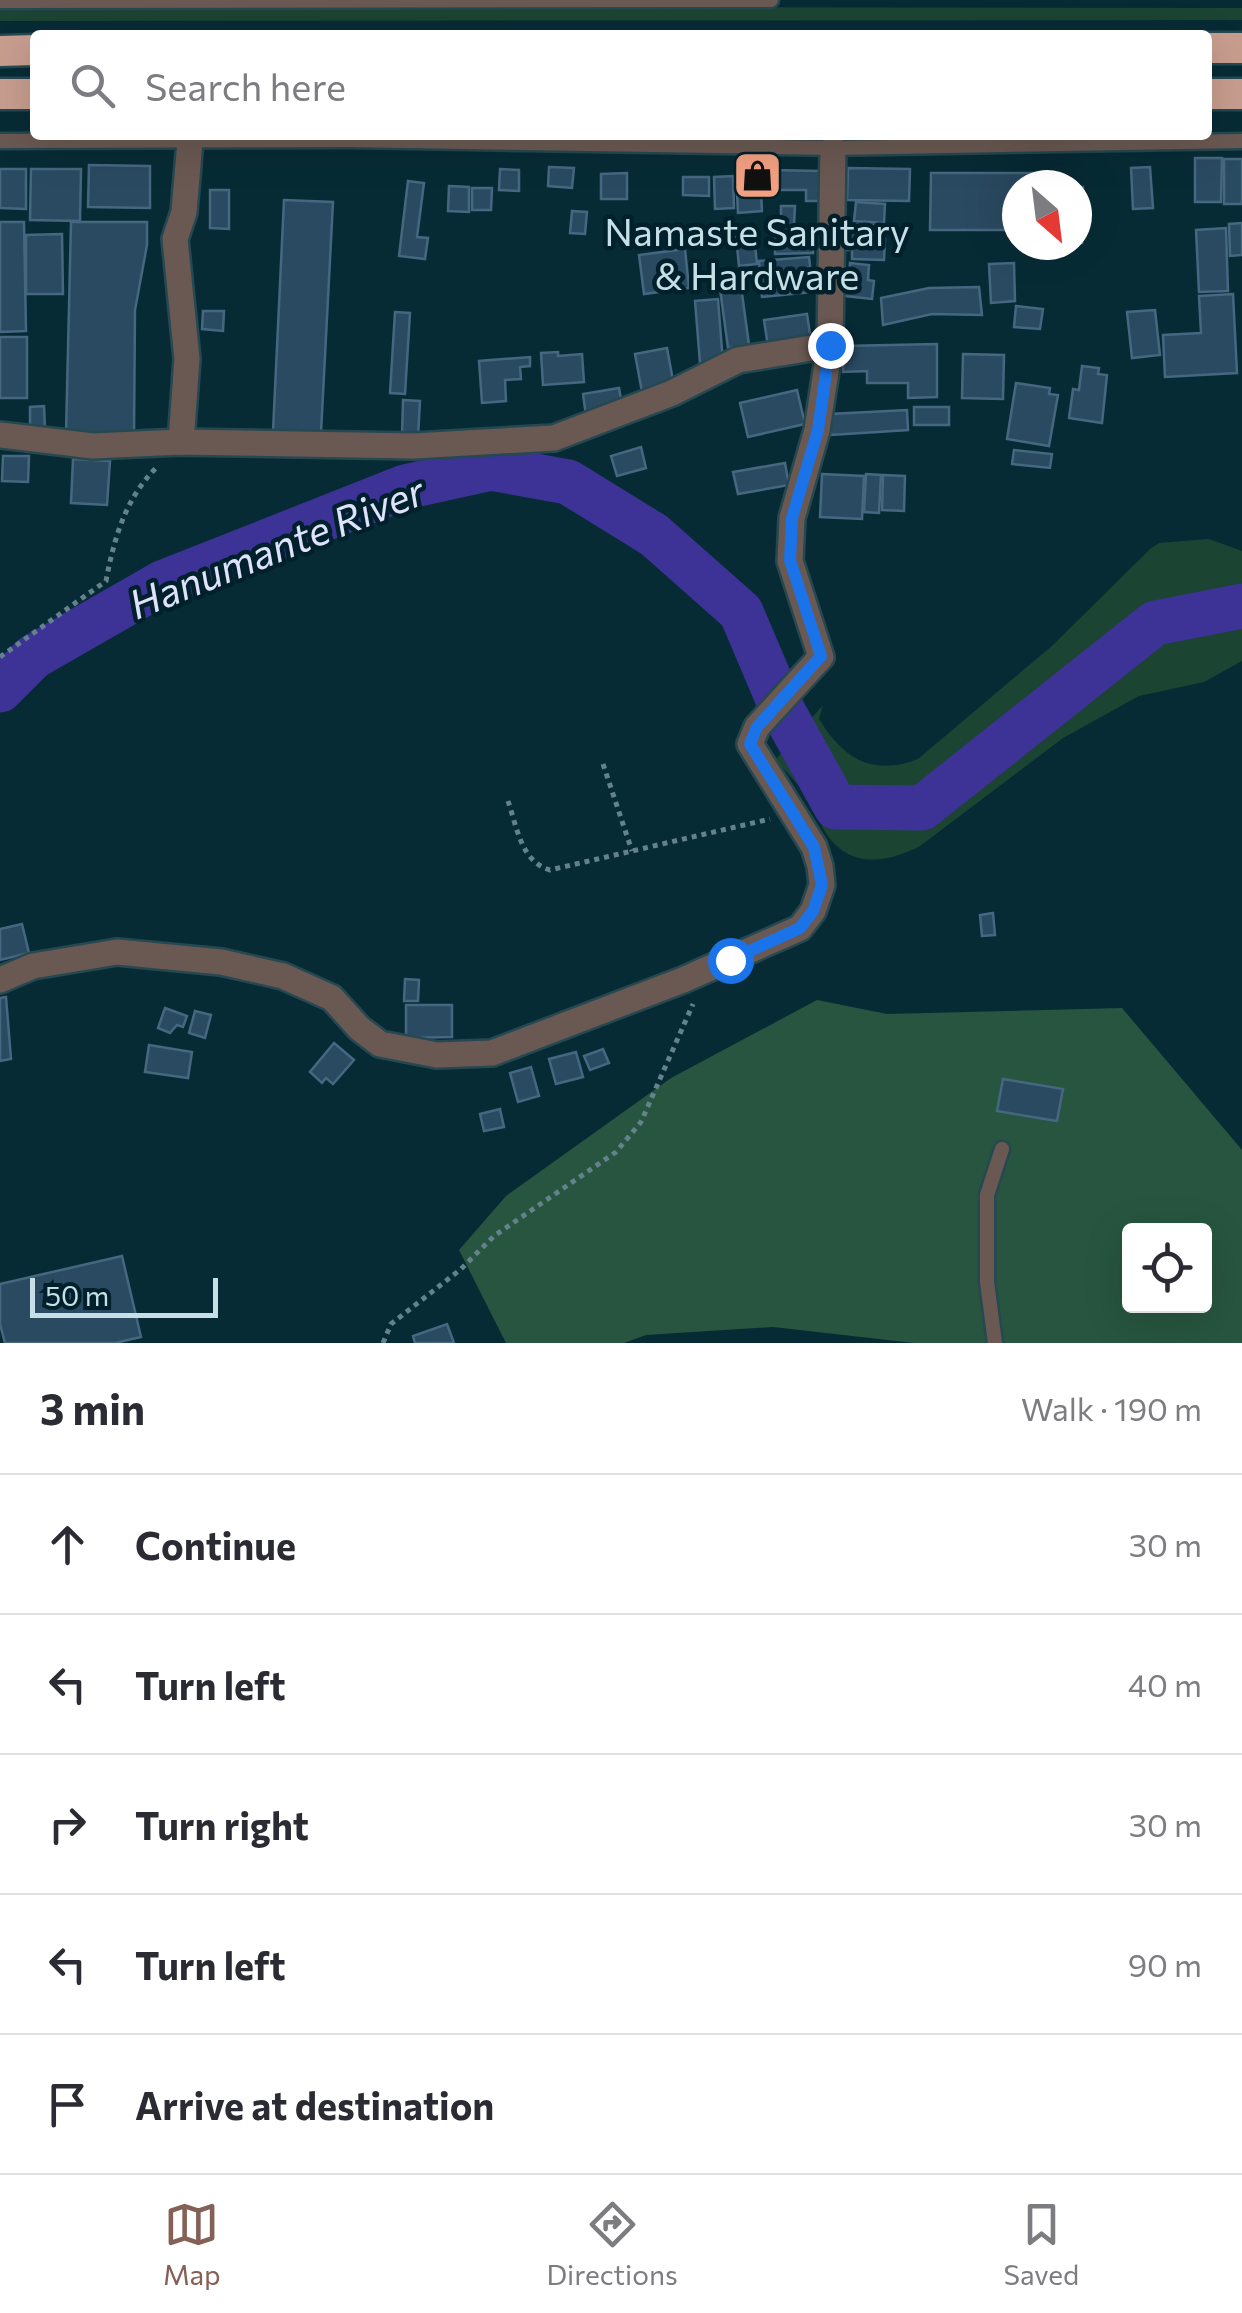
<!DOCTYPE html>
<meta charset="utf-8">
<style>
:root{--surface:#fff;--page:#f7f7f7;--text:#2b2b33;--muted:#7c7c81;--line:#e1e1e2;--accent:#856056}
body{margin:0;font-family:Commissioner,sans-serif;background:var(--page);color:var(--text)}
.controls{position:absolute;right:30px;bottom:30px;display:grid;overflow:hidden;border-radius:10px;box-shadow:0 10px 40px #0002}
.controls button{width:90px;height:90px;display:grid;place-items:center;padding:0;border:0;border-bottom:2px solid var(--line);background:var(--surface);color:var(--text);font:50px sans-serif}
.compass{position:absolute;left:1002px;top:170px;width:90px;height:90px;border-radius:50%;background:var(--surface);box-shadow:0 10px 40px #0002;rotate:152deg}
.scale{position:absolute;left:30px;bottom:25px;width:188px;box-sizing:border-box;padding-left:10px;border:5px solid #c6dee6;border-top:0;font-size:28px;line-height:35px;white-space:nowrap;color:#c6dee6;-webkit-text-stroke:8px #00212b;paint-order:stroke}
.stop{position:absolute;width:30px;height:30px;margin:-22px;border:8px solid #1a73e8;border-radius:50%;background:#fff}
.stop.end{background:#1a73e8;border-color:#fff;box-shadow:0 2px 10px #0008}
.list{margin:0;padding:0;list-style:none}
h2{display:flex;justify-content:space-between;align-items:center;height:130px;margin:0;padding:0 40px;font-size:42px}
h2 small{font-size:32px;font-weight:400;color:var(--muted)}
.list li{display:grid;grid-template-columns:65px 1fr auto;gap:30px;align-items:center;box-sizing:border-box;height:140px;padding:0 40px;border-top:2px solid var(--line)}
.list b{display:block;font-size:38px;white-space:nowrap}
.list em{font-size:32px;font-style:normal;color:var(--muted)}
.icon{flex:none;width:55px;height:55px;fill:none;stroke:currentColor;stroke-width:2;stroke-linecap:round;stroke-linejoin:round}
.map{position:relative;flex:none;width:1242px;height:1343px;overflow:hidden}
.search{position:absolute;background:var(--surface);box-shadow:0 10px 40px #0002;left:30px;right:30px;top:30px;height:110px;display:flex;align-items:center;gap:25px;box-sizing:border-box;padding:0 35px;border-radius:10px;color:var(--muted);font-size:38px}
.sheet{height:830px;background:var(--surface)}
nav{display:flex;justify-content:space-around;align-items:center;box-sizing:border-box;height:140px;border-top:2px solid var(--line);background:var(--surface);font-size:28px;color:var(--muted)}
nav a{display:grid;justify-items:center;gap:5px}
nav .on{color:var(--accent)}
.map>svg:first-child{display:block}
.green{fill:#1c4432}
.forest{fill:#27553f;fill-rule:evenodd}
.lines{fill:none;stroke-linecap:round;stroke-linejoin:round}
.river{stroke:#3d3397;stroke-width:45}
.building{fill:#2a4a61;stroke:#466780;stroke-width:2.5}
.lane-casing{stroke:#264851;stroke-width:19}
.street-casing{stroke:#264851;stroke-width:30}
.highway-casing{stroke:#264851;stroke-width:35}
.path{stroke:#64828b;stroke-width:5;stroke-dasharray:5 5;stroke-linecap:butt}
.lane{stroke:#6a5952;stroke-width:14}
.street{stroke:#6a5952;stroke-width:25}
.highway{stroke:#c79d8e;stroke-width:30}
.route{stroke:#1a73e8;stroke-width:12}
.labels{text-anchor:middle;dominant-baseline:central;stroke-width:9;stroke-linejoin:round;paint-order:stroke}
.poi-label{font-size:38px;fill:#c6dee6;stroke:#00212b}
.water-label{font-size:40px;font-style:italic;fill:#dfe2fd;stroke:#00212b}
</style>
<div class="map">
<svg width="1242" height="1343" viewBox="0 0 1242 1343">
<rect width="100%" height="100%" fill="#072b35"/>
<g class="green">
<path d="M0,6L1242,8V20L0,21Z"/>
<path d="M1209,539L1242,551V661L1204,682L1139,696L1063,738L920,846C886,864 847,869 824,830C819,821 816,811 811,802C801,786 787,773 775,760L823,705L819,719C843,758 872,777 918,759L1053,645L1150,549L1159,543Z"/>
</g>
<path class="forest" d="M817,1000L887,1014L1122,1008L1242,1150V1343H914L773,1327L646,1335L624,1343H506L459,1250L506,1196L671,1078ZM1130,1230H1204V1306H1130Z"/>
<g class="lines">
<path class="river" d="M0,690L33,657L162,583L405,487L491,468L568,482L654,535L741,612L783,711L836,807L922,808L1155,623L1242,606"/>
</g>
<g class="building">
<path d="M1195,158H1222L1221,202H1195Z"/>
<rect x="1224" y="159" width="18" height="45"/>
<path d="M89,165L150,166V208L88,207Z"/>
<path d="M549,167L574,168L572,188L548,186Z"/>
<path d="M1150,167L1153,208L1133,209L1131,168Z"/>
<path d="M848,168L910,169L909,201L847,200Z"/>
<path d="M0,169H26V209L0,208Z"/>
<path d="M31,169H81L80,221L30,220Z"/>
<path d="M500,169L519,170V191L499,190Z"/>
<path d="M769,170L823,171V201H806V190H769Z"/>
<path d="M627,173V199H601V174Z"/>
<path d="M760,173L762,211L738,213L736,175Z"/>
<path d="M931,173H1059V185H1017V230H930Z"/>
<path d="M733,176L734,208L715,209L714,177Z"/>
<path d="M683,177H709V196L683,195Z"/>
<path d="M408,181L424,183L417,237L428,238L425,259L399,256Z"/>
<path d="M449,186L469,187V212L448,211Z"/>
<path d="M1077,187H1083L1082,243H1077Z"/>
<path d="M472,188H492L491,210H472Z"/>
<path d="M210,190H229V229L210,228Z"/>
<path d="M284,200L333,202L321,433L273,431Z"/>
<path d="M856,202L885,204L884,223L854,221Z"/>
<path d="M781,206H795L794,225H781Z"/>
<path d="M572,211L587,212L585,234L570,233Z"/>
<path d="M0,222H24L26,331L0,332Z"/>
<path d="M71,222H147V245L135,310L134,435L66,434Z"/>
<path d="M1242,223V255L1230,256L1229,224Z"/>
<path d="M846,224L879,225L878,239H885L884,260L852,259V250H844Z"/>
<path d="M1226,228L1228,291L1199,292L1196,230Z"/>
<path d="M775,229H813V253L775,254Z"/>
<path d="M62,234L63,294H26V235Z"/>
<path d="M754,235L757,264L739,266L736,237Z"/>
<path d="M685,249L689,288L644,294L639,255Z"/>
<path d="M809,257L813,292L762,297L759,261Z"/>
<path d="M850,263L869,265L868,280L874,281L872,299L834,295L836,277L849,279Z"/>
<path d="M1014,263L1015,301L991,303L989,264Z"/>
<path d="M741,286L749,345L728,348L720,289Z"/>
<path d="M979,287L982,315L932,314L883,325L881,298L929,288Z"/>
<path d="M1233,294L1237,373L1165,377L1163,335L1201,333L1199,296Z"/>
<path d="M718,299L723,362L700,363L695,301Z"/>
<path d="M1016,306L1043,309L1040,329L1014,327Z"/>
<path d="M1155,310L1160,355L1132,358L1127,312Z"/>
<path d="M203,311H224L223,331L202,329Z"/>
<path d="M395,312L410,313L405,394L390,393Z"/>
<path d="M807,314L811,341L768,347L764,320Z"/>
<rect x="0" y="337" width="27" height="61"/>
<path d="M937,344V397L908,398V383H867V371L843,372V346Z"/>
<path d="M667,348L674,386L642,392L635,354Z"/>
<path d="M558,352V356L582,354L584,382L543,385L541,353Z"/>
<path d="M963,354L1004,355L1003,399L962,398Z"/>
<path d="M530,357V366L520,367L521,379L505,380L506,401L482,403L479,361Z"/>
<path d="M1082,366L1099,368L1098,374L1107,375L1102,423L1069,418L1073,389L1079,390Z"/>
<path d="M1016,383L1050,388L1049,394L1058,395L1049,446L1007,439Z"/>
<path d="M619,388L623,410L586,416L583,394Z"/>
<path d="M797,390L805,424L748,437L740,403Z"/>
<path d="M403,400L420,401L418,437L402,436Z"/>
<path d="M44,406L45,429H30V407Z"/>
<rect x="914" y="407" width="35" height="18"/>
<path d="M907,410L908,430L831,435L830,414Z"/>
<path d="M641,447L646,468L617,476L611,456Z"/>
<path d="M1014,450L1052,454L1050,468L1012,464Z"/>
<path d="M3,456H29L28,482L2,481Z"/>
<path d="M73,459L110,461L107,505L71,503Z"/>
<path d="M785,463L789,485L738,494L733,472Z"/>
<path d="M822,474L864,476L862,519L820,517Z"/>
<path d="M866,474L881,475L879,513L864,512Z"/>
<path d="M883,475L905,476L904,511L882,510Z"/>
<path d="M993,913L995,935L982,936L980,915Z"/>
<path d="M22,924L29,953L0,960V929Z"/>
<path d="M405,979L419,980L418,1001H404Z"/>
<path d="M6,997L11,1059L0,1061V998Z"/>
<path d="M406,1005H452V1037L406,1038Z"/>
<path d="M165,1008L187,1016L183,1027L177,1025L170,1033L158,1028Z"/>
<path d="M195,1011L211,1015L205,1038L189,1033Z"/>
<path d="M334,1043L354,1060L333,1084L326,1078L322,1083L310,1072Z"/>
<path d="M149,1045L192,1052L188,1078L145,1072Z"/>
<path d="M603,1049L609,1063L590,1070L584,1056Z"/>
<path d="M576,1052L583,1077L556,1084L549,1059Z"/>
<path d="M531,1067L539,1096L518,1102L510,1073Z"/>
<path d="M1003,1079L1063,1089L1057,1121L997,1111Z"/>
<path d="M500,1109L504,1127L484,1131L480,1114Z"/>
<path d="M122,1256L141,1337L115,1343H5L0,1324V1284Z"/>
<path d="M447,1324L454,1343H415L413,1336Z"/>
</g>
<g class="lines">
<defs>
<g id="lane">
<path d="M0,1L771,0"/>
<path d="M0,141L349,140L833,148L1242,141"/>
<path d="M995,1343L987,1282V1195L1002,1149"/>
</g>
<g id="street">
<path d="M0,435L93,446L181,442L414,446L554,438L672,393L738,360L830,345"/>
<path d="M181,442L187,359L175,239L184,212L190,141"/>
<path d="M0,980L33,966L117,952L221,962L283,976L332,998L359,1028L380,1044L437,1055L492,1053L683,980L800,928L813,911L822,885L820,866L814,847L750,744L757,727L821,657L790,561L792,518L817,430L830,345L833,148"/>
</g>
<g id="highway">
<path d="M1207,48H1242"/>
<path d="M0,51L35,50"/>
<path d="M0,94H35"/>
<path d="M1207,94H1242"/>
</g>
</defs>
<use href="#lane" class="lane-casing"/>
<use href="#street" class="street-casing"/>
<use href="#highway" class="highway-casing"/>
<g class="path">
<path d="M0,657L106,581C114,539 125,499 156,468"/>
<path d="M603,764L632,851"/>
<path d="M508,801C517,827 521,862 550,870L770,819"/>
<path d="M383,1343L391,1324L461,1269L494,1236L616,1152L641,1122L693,1004"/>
</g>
<use href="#lane" class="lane"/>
<use href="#street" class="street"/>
<use href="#highway" class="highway"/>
</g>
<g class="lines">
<path class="route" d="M730,960L800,928L813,911L822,885L814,847L750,744L757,727L821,656L790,560L792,518L818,430L830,345"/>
</g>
<defs>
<symbol id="shop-square" viewBox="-11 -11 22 22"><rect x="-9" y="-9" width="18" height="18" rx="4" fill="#f2a081" stroke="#00212b"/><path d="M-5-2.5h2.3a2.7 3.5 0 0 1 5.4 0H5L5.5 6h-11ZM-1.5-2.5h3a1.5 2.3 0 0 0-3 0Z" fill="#111"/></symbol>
</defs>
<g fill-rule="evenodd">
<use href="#shop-square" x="730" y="148" width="55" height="55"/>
</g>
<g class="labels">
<g class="poi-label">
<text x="757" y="230">Namaste Sanitary<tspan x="757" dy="44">&amp; Hardware</tspan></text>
</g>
<g class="water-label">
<text transform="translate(276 546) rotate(-22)">Hanumante River</text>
</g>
</g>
</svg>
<div class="controls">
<button><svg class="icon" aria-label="locate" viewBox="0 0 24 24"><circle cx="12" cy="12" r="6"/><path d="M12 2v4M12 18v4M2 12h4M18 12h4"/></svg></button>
</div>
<svg class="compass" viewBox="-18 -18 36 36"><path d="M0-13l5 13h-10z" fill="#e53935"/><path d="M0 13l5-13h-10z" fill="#7c7c81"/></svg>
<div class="scale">50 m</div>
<div class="stop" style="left:730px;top:960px"></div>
<div class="stop end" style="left:830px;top:345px"></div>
<div class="search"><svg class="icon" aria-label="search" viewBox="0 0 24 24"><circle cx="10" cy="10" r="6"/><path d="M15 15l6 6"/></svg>Search here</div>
</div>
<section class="sheet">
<h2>3 min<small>Walk · 190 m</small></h2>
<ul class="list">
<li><svg class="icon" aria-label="ahead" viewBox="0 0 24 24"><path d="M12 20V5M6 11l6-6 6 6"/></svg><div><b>Continue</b></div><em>30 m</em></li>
<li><svg class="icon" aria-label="left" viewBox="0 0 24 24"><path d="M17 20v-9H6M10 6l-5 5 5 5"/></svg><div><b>Turn left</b></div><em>40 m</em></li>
<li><svg class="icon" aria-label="right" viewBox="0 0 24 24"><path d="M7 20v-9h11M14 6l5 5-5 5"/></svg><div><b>Turn right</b></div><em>30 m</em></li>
<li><svg class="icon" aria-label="left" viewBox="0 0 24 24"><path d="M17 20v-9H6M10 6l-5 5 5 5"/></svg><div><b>Turn left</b></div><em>90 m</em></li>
<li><svg class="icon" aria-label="arrive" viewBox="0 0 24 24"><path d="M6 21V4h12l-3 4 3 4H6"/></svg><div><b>Arrive at destination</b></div></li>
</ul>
</section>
<nav>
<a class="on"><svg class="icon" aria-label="map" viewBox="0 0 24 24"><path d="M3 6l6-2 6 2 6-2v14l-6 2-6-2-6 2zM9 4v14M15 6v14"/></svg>Map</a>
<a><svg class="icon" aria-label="directions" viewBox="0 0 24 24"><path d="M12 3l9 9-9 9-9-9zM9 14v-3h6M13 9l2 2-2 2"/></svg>Directions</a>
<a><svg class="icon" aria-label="saved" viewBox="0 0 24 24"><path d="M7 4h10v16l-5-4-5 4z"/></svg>Saved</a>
</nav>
